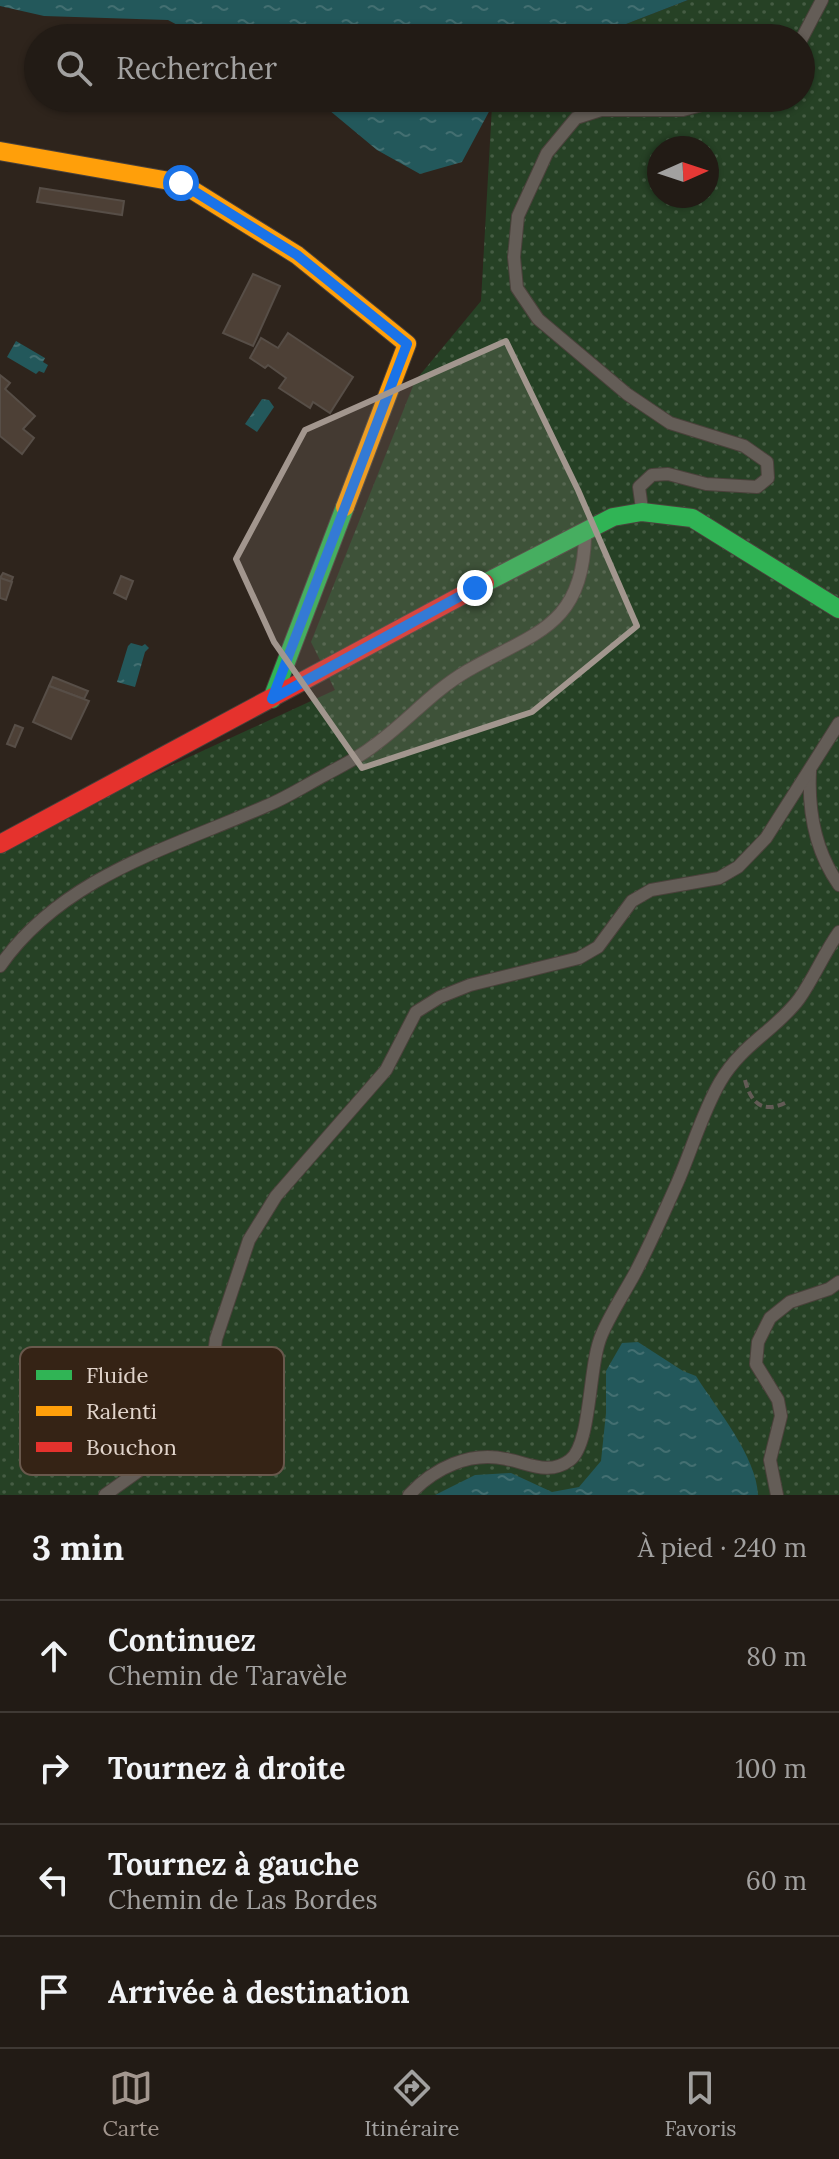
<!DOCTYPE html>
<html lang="fr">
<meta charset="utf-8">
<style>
:root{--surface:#221b15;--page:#2a241e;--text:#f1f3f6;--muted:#a2a1a0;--line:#3f3934;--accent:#a2968e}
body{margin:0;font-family:Lora,serif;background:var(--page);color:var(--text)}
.compass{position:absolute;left:647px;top:136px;width:72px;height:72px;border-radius:50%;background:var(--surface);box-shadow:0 2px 6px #0004;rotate:87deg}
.stop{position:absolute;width:24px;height:24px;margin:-18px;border:6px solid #1a73e8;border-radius:50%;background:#fff}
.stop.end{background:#1a73e8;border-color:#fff;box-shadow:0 2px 8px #0008}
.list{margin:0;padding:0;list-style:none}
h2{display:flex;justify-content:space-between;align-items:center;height:104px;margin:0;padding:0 32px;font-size:34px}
h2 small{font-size:26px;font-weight:400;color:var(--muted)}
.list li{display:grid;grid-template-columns:52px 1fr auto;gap:24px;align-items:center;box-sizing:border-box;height:112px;padding:0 32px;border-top:2px solid var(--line)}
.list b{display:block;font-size:30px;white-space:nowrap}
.list p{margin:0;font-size:26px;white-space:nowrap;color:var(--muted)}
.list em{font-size:26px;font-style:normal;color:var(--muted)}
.icon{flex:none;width:44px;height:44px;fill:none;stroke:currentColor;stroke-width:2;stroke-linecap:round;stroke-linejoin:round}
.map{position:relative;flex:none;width:839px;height:1495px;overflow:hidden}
.search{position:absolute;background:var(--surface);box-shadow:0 2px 6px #0004;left:24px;right:24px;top:24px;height:88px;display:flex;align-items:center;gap:20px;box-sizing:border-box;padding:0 28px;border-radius:44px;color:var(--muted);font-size:30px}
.sheet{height:552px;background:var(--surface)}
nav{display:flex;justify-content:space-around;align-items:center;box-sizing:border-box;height:112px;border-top:2px solid var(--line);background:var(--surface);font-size:22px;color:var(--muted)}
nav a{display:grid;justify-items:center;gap:4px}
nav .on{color:var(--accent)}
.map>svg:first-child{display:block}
.grass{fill:url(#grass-dots);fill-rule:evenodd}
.water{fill:url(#water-ripples)}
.building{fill:#4d4036;stroke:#574e47;stroke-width:2}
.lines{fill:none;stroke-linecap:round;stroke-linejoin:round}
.lane-casing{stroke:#4a413b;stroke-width:14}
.fast-casing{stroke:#4a413b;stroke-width:20}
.slow-casing{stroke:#4a413b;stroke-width:20}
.jam-casing{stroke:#4a413b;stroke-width:20}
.path{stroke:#635b56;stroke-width:4;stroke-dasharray:8 4;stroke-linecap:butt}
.lane{stroke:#645d57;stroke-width:12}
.fast{stroke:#30b455;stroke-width:18}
.slow{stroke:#ff9f0a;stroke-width:18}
.jam{stroke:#e5322d;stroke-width:18}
.route{stroke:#1a73e8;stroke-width:10}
.marked{fill:#a2968e;fill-opacity:0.2;stroke:#a2968e;stroke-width:6;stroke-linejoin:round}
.key{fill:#352315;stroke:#69584c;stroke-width:2}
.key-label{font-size:22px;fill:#e1d4cb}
</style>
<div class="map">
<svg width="839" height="1495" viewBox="0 0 839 1495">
<defs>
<pattern id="grass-dots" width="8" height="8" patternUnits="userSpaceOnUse" patternTransform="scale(2)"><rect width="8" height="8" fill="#264125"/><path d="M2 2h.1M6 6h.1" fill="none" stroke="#455c43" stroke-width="1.8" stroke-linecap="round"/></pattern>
<pattern id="water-ripples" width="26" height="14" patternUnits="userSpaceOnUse" patternTransform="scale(2)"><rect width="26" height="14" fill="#23585b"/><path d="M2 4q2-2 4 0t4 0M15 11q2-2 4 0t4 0" fill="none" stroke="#436f71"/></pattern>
</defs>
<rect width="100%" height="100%" fill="#2e241c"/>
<path class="grass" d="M688,0H839V1495H0V844L335,690L311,642L415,381L481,301L492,106L503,98H801V38H590ZM659,148H707V196H659Z"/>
<g class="water">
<path d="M0,0H688L590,38H202L168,20L44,16L0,6Z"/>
<path d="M311,98H503L492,106L462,162L420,174L377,150L323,105Z"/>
<path d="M16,341L45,358L43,362L48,365L44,373L39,371L36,374L7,357Z"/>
<path d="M262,399L269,400L274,407L257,432L245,424Z"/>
<path d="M131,643L142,646L145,644L149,648L145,652L135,687L117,682L128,646Z"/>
<path d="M638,1342L683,1371L696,1376C716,1408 757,1457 758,1495H435L475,1475L511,1473L552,1492L579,1487L601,1461L606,1413V1371L622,1343Z"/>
</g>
<g class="building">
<path d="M40,188L124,201L122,215L37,202Z"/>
<path d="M253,274L280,286L253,346L223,333Z"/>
<path d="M288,333L353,377L330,413L313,402L310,408L279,388L286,378L268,365L265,368L250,358L261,338L278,348Z"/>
<path d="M0,375L10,383L5,389L35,416L23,429L34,438L22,454L0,436Z"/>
<path d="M3,573L13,577L11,582L0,578Z"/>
<path d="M121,576L133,581L126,599L114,593Z"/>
<path d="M0,578L12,582L6,600L0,598Z"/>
<path d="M53,677L88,691L84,699L49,686Z"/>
<path d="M49,686L89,701L71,739L33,722Z"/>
<path d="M15,725L23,728L15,747L7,744Z"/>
</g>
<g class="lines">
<defs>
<g id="lane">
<path d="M801,40L822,0"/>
<path d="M642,509L639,487L652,475L668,474L706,484L757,487L768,478L767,462L744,446L670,423L627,394L538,319L517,288L514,257L518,216L547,153L576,118L601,110H683L709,103L717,98"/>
<path d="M810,771C808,812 815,851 839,885"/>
<path d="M0,966C63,876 171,848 266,806C286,798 306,785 325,775C341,766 358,758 372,747C405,724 431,692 467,671C532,633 583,628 585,536"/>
<path d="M105,1495L175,1445L196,1416L210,1386L216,1339L249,1240L276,1196L386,1070L416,1012L440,997L470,985L579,958L598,947L632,901L651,890L719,878L738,867L766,838L839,723"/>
<path d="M409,1495C434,1468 470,1451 506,1459C528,1463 549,1476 570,1460C592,1443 588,1364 602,1334C611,1313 623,1295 634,1275C649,1247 662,1217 675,1188C691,1153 701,1115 720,1082C742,1044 776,1030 799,999C814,978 824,953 839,932"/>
<path d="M777,1495L770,1460L781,1416L778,1400L756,1364L758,1342L770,1318L790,1302L829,1289L839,1282"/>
</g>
<g id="fast">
<path d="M485,583L613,517L642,512L692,518L839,609"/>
<path d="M272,699L345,507"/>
</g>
<path id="slow" d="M0,151L181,183L297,255L407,344L345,507"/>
<path id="jam" d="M0,844L485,583"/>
</defs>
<use href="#lane" class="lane-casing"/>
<use href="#fast" class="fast-casing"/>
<use href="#slow" class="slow-casing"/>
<use href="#jam" class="jam-casing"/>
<path class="path" d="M745,1080C751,1104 763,1114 787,1102"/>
<use href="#lane" class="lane"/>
<use href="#fast" class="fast"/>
<use href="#slow" class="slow"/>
<use href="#jam" class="jam"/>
</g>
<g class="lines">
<path class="route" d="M181,183L297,255L407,344L272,699L475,588"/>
</g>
<path class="marked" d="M506,341L578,490L637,626L532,712L362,768L274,642L236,559L305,430Z"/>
<rect x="20" y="1347" width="264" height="128" rx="12" class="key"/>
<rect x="36" y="1370" width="36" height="10" fill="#30b455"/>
<rect x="36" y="1406" width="36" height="10" fill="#ff9f0a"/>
<rect x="36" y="1442" width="36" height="10" fill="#e5322d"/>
<g class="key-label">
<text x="86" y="1383">Fluide</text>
<text x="86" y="1419">Ralenti</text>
<text x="86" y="1455">Bouchon</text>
</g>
</svg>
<svg class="compass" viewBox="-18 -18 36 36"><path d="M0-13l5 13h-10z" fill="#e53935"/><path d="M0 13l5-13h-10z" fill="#a2a1a0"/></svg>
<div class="stop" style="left:181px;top:183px"></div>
<div class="stop end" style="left:475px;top:588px"></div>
<div class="search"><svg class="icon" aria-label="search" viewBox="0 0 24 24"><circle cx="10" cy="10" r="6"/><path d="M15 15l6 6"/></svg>Rechercher</div>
</div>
<section class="sheet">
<h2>3 min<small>À pied · 240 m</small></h2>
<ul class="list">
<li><svg class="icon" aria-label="ahead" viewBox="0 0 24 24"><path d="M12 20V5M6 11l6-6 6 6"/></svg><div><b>Continuez</b><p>Chemin de Taravèle</p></div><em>80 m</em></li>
<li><svg class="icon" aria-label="right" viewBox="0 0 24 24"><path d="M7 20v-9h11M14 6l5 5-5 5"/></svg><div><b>Tournez à droite</b></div><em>100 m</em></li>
<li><svg class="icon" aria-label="left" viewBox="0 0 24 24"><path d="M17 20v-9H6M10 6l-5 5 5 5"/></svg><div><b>Tournez à gauche</b><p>Chemin de Las Bordes</p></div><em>60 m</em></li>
<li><svg class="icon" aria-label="arrive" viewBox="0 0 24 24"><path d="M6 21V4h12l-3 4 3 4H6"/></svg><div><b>Arrivée à destination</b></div></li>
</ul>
</section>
<nav>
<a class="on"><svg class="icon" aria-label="map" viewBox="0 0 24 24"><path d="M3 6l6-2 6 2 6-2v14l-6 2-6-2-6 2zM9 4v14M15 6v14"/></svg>Carte</a>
<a><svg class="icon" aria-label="directions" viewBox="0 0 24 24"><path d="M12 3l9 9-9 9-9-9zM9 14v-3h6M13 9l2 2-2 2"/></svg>Itinéraire</a>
<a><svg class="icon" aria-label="saved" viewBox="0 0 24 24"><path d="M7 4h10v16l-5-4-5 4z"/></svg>Favoris</a>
</nav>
